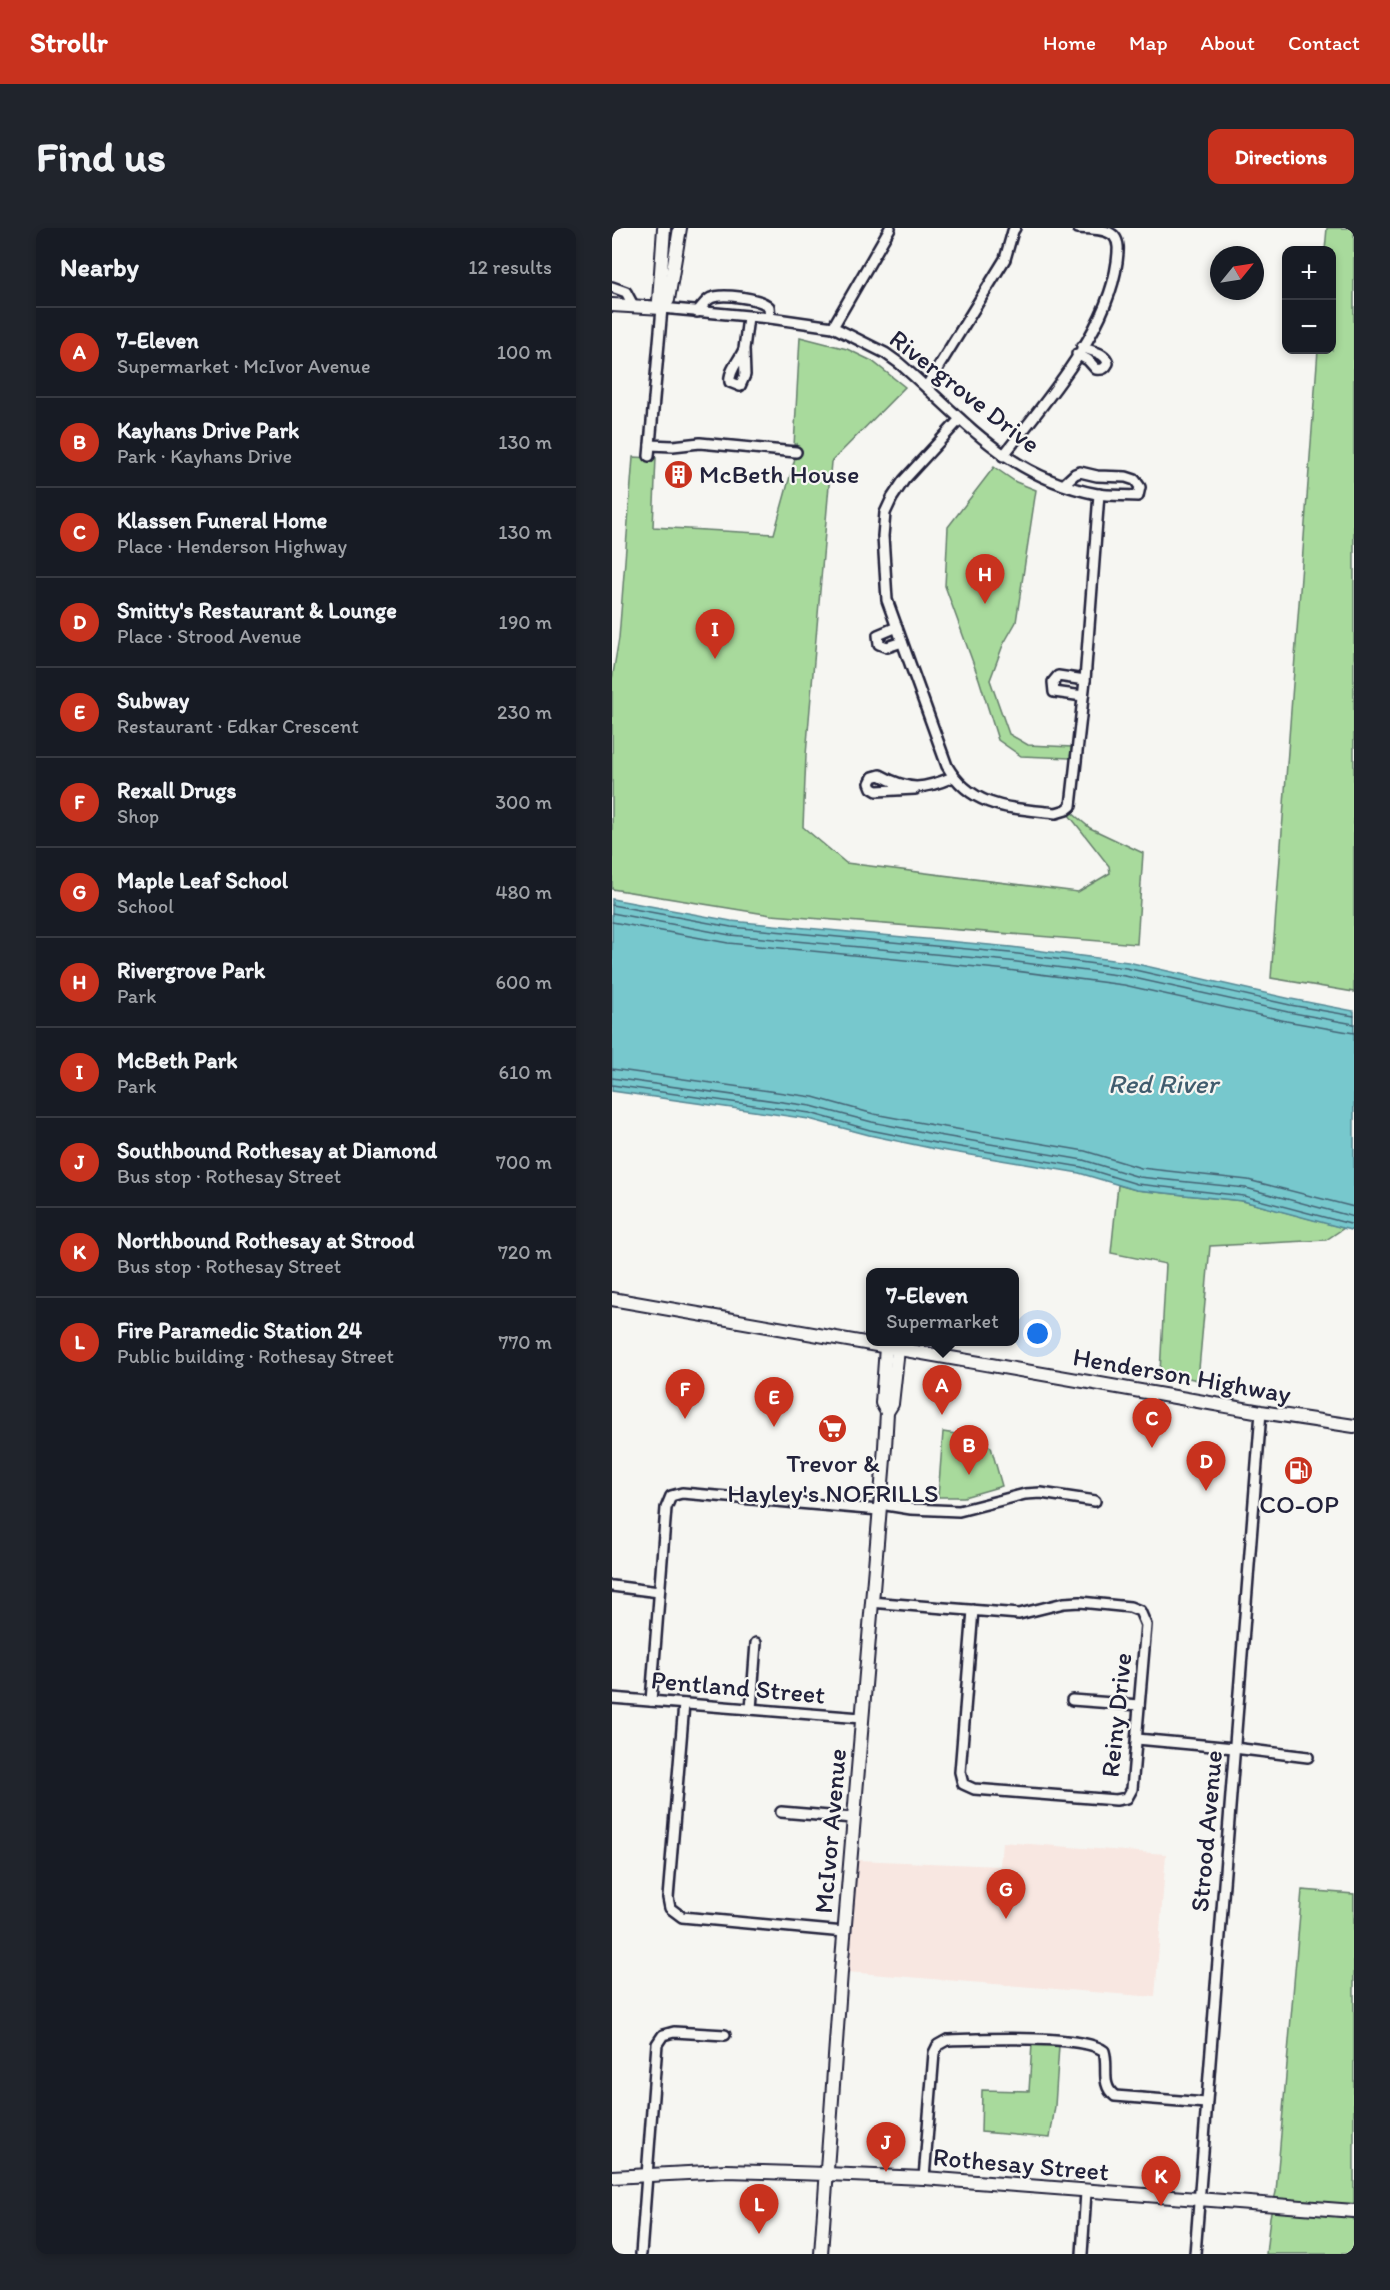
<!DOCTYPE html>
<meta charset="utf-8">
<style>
:root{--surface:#171b24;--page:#20242c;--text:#f1f3f6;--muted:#9ea1a6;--line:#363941;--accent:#c8321e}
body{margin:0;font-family:Itim,sans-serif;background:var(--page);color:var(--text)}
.controls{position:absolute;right:18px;top:18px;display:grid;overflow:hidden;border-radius:12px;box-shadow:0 3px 9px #0003}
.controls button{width:54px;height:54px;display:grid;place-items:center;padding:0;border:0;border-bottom:2px solid var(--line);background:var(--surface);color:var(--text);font:30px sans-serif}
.compass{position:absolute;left:598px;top:18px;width:54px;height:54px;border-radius:50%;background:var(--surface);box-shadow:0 3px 9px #0003;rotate:60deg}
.you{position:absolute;left:426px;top:1106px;width:21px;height:21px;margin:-15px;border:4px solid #fff;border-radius:50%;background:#1a73e8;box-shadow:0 0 0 9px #1a73e833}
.badge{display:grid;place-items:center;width:39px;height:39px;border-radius:50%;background:var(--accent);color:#fff;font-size:20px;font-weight:700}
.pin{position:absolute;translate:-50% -50px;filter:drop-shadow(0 2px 3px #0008)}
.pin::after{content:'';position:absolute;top:32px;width:21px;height:18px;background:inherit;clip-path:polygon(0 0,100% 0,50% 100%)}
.popup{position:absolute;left:254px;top:1040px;width:153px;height:78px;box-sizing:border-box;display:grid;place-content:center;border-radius:12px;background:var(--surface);filter:drop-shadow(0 2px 4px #0005);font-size:20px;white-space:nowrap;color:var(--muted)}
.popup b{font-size:22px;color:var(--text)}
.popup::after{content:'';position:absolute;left:50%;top:100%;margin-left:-12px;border:12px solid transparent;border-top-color:var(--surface)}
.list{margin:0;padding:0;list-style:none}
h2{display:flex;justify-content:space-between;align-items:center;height:78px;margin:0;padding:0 24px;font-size:26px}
h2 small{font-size:20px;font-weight:400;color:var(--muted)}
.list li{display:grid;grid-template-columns:39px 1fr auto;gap:18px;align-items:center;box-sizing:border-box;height:90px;padding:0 24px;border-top:2px solid var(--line)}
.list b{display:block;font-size:22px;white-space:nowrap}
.list p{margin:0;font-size:20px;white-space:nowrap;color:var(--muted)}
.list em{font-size:20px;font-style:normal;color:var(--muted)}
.map{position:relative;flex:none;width:742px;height:2026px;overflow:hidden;border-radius:12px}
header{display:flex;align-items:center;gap:36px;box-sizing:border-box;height:84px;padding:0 30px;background:var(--accent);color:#fff}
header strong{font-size:28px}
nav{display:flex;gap:33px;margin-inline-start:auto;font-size:21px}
.intro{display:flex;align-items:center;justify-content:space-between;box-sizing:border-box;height:144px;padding:0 36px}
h1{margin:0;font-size:42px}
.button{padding:15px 27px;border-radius:12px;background:var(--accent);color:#fff;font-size:21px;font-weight:700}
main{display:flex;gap:36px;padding:0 36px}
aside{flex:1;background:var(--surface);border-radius:12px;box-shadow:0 3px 9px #0003}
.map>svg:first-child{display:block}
.built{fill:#f8e7e1}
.green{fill:#a8da9c;stroke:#657e6c;stroke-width:1.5}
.water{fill:#77c8cd;stroke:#558693;stroke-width:1.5}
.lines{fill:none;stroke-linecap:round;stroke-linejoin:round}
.shore{stroke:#446475;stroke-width:1.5}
.street-casing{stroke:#22223b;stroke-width:14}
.secondary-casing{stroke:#22223b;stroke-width:16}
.street{stroke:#f6f6f2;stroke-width:9}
.secondary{stroke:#f6f6f2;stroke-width:12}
.labels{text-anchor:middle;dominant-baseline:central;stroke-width:4.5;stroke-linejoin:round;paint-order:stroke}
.street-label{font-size:26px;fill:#22223b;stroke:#f6f6f2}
.poi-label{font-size:26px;fill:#22223b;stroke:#f6f6f2}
.water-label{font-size:27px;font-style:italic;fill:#405c6e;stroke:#f6f6f2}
</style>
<header>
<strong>Strollr</strong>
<nav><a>Home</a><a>Map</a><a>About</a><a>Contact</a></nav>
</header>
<div class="intro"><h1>Find us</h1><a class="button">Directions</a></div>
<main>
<aside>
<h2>Nearby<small>12 results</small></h2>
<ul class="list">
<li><span class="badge">A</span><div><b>7-Eleven</b><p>Supermarket · McIvor Avenue</p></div><em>100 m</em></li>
<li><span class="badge">B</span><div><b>Kayhans Drive Park</b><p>Park · Kayhans Drive</p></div><em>130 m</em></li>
<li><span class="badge">C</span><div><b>Klassen Funeral Home</b><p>Place · Henderson Highway</p></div><em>130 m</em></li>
<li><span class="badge">D</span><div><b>Smitty's Restaurant &amp; Lounge</b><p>Place · Strood Avenue</p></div><em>190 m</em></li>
<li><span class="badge">E</span><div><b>Subway</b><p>Restaurant · Edkar Crescent</p></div><em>230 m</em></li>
<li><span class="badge">F</span><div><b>Rexall Drugs</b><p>Shop</p></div><em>300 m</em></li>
<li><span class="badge">G</span><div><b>Maple Leaf School</b><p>School</p></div><em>480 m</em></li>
<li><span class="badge">H</span><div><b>Rivergrove Park</b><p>Park</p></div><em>600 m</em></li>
<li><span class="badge">I</span><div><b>McBeth Park</b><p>Park</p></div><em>610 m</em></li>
<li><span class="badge">J</span><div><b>Southbound Rothesay at Diamond</b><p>Bus stop · Rothesay Street</p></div><em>700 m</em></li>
<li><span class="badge">K</span><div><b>Northbound Rothesay at Strood</b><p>Bus stop · Rothesay Street</p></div><em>720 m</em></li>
<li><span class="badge">L</span><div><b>Fire Paramedic Station 24</b><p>Public building · Rothesay Street</p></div><em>770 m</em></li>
</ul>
</aside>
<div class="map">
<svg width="742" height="2026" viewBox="0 0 742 2026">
<rect width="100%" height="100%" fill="#f6f6f2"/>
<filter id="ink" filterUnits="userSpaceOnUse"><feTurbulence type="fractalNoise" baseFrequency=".0167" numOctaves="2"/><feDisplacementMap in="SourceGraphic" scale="12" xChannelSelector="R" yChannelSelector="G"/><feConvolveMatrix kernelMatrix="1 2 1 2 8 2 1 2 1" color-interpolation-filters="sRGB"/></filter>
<g filter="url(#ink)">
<path class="built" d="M390,1614L554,1626L543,1769L235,1744L245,1632L388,1638Z"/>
<g class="green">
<path d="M715,0H742V764L659,750L706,122H720V22H713Z"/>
<path d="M188,109L235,121L260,133L293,159L219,234L194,527L191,599L234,635L466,664L498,645L497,638L457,587L459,584L478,600L531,625L525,716L159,687L0,661V452L7,410L21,229L44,230L41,299L162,306L183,230L185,216L182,218Z"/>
<path d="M382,239L404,254L424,262L404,394L391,417L378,452L397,506L416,517L460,519L458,530L409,528L386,512L367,451L333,358L336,299Z"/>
<path d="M506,957L524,962L631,973L732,1000L714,1012L598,1018L586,1152L548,1144L554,1036L499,1025Z"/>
<path d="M331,1204L357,1208L379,1219L390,1258L352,1269H326Z"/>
<path d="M690,1662L742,1666V2026H654L658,1989L664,1964Z"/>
<path d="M420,1816L447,1818L443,1878L438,1910L369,1904L370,1862L417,1863Z"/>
</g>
<path class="water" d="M0,671L119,693L399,719L516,734L679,771L742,783V1003L631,973L524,962L467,945L323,921L257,907L197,891L0,863Z"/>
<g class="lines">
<g class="shore">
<path d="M0,677L119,699L398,725L514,740L678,777L742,788"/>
<path d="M0,685L118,707L397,733L513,748L676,784L742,796"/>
<path d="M0,694L116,715L396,742L512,757L674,793L742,805"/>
<path d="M0,841L201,869L262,886L327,898L473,923L529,940L636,952L742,979"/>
<path d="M0,850L199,878L260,894L326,907L471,932L527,949L634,960L742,989"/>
<path d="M0,857L198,885L258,902L324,915L469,939L525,956L632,968L742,997"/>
</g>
<defs>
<g id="street">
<path d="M0,59L14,64L22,79"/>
<path d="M85,84C90,79 94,72 99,70C110,65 149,70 157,79L158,90"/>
<path d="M221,99L278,0"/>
<path d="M132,121C128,132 116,143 118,154L128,158L133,147L132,121L136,89"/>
<path d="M465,126L476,132L484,141C490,142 493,141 496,135C493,124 480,124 470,119"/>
<path d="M314,159L393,31L401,3L403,0"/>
<path d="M348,191L292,252L280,270L273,285L271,308L275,372L335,538C360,581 400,580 444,585L454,582L459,578L473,452L487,266"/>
<path d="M38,217L61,218L88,215L184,224"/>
<path d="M37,228L50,80L158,90L221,99L273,125L287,135C352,191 395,249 485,266C498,268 513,267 526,268L528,259L523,252L514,249L485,248L468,244L463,246L451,257"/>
<path d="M391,228C433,174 496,103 505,34C506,25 508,15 502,8C494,0 477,1 466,0"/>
<path d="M285,399L266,407L267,416L275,419L290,414"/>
<path d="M471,468L442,464L441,454L446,448L473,452"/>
<path d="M303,561L265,563L260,560L258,555L261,549L268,547C297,563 311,562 341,549"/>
<path d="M268,1276L299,1281L347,1283L413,1266L429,1265L483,1273"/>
<path d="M0,1358L47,1364"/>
<path d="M260,1374L270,1375L407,1386L452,1375L468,1374L518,1379L528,1383L534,1397L520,1561L515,1570L504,1572L362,1561L351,1556L348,1544L361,1382"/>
<path d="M0,1470L249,1490"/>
<path d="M460,1472L527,1477"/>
<path d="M39,1473L54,1280L59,1268L70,1265L267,1282"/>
<path d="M72,1476L56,1670L58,1680L70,1689L232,1704"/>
<path d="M139,1481L144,1415"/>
<path d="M525,1511L622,1520L696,1529"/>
<path d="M169,1584L241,1590"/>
<path d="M312,1950L322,1825L326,1817L335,1812C365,1811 472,1806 492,1823C497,1839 488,1857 503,1868L594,1875"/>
<path d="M29,2026L45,1816L51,1807L62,1804L113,1807"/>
<path d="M470,2026L474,1964"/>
<path d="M583,2026L649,1184"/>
</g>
<g id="secondary">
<path d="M0,77L50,80"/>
<path d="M50,80L56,72L68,0"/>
<path d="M50,80L47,73L52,0"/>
<path d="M0,1071L649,1184L742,1198"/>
<path d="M275,1184L280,1176L286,1121"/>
<path d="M0,1949L114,1943L214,1946L312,1950L742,1983"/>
<path d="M209,2026L229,1744L273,1219L275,1184L270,1175L274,1119"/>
</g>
</defs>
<use href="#street" class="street-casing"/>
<use href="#secondary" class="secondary-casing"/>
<use href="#street" class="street"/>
<use href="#secondary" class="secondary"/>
</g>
</g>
<defs>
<symbol id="building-disc" viewBox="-11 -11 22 22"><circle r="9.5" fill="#c8321e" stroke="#f6f6f2"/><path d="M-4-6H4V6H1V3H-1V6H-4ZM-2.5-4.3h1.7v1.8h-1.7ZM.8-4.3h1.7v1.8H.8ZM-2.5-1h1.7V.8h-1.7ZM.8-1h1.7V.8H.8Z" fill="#fff"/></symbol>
<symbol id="supermarket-disc" viewBox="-11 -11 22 22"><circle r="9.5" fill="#c8321e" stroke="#f6f6f2"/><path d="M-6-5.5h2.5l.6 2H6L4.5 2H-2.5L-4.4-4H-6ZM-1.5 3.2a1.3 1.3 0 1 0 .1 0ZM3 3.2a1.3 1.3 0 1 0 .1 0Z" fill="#fff"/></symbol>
<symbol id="fuel-disc" viewBox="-11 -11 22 22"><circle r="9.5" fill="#c8321e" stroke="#f6f6f2"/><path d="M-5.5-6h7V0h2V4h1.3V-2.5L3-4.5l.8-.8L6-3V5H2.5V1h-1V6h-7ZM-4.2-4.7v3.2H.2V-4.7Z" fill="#fff"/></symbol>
</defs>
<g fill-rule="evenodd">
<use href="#building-disc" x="50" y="230" width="33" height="33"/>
<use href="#supermarket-disc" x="204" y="1184" width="33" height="33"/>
<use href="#fuel-disc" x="670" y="1226" width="33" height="33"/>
</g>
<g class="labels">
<g class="street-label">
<text transform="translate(353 163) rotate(38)">Rivergrove Drive</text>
<text transform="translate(570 1147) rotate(10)">Henderson Highway</text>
<text transform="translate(126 1459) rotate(5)">Pentland Street</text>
<text transform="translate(504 1487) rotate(-84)">Reiny Drive</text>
<text transform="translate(218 1603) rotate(-85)">McIvor Avenue</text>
<text transform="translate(594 1603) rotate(-85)">Strood Avenue</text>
<text transform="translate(409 1936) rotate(5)">Rothesay Street</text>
</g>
<g class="poi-label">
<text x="87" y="246" text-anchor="start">McBeth House</text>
<text x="221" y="1235">Trevor &amp;<tspan x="221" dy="30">Hayley's NOFRILLS</tspan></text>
<text x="687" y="1276">CO-OP</text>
</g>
<g class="water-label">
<text x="551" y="855">Red River</text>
</g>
</g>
</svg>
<div class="controls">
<button>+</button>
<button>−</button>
</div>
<svg class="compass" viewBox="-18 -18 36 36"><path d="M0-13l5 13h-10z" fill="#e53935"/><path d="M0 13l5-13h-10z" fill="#9ea1a6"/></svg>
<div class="you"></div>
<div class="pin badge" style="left:330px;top:1187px">A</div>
<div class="popup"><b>7-Eleven</b>Supermarket</div>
<div class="pin badge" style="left:357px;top:1247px">B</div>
<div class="pin badge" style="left:540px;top:1220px">C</div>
<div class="pin badge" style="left:594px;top:1263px">D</div>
<div class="pin badge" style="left:162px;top:1199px">E</div>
<div class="pin badge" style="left:73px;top:1191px">F</div>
<div class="pin badge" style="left:394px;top:1691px">G</div>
<div class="pin badge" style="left:373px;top:376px">H</div>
<div class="pin badge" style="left:103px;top:431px">I</div>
<div class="pin badge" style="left:274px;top:1944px">J</div>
<div class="pin badge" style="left:549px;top:1978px">K</div>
<div class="pin badge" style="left:147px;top:2006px">L</div>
</div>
</main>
